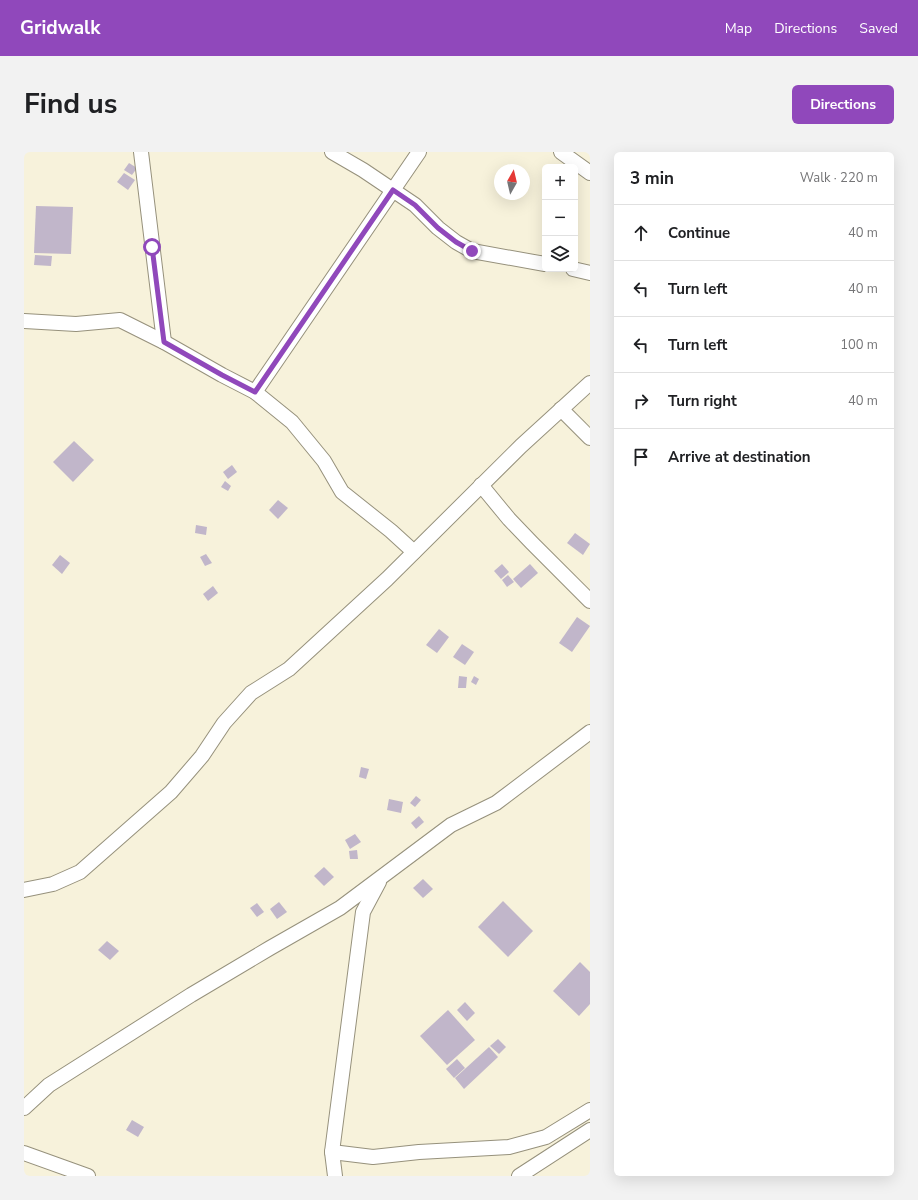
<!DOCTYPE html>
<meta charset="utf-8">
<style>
:root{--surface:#fff;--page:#f2f2f2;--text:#202124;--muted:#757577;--line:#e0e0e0;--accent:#9048bb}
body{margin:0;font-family:"Nunito Sans",sans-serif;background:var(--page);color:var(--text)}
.controls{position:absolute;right:12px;top:12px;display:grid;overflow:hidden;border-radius:6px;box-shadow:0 4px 16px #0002}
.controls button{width:36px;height:36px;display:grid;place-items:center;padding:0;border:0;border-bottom:1px solid var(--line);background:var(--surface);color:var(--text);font:20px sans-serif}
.compass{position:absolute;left:470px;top:12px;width:36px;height:36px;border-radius:50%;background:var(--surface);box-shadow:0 4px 16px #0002;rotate:8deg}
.stop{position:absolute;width:12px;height:12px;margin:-9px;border:3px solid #9048bb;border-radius:50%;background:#fff}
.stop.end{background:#9048bb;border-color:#fff;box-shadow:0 1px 4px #0008}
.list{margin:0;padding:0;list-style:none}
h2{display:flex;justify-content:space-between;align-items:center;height:52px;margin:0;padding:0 16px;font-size:17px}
h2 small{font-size:13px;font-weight:400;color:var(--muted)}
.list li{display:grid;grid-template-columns:26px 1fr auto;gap:12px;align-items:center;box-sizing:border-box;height:56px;padding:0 16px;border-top:1px solid var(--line)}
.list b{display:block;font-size:15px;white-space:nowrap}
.list em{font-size:13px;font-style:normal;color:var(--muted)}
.icon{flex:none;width:22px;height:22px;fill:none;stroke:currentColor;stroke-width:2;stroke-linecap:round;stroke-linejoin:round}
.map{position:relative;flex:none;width:566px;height:1024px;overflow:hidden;border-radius:6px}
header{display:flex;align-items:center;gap:24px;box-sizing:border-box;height:56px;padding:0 20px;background:var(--accent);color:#fff}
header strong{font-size:19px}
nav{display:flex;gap:22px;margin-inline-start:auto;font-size:14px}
.intro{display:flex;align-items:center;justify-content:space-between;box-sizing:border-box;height:96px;padding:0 24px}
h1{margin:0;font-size:28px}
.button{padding:10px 18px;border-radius:6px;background:var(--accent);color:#fff;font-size:14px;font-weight:700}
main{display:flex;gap:24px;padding:0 24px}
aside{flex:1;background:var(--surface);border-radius:6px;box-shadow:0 4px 16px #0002}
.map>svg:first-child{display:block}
.building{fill:#c1b6ca}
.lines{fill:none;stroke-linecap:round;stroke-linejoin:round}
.minor-casing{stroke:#96917c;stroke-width:16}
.minor{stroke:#fff;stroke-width:14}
.route{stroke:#9048bb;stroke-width:5}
</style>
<header>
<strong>Gridwalk</strong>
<nav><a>Map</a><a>Directions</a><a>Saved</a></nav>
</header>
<div class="intro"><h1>Find us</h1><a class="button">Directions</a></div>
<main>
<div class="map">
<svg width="566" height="1024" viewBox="0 0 566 1024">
<rect width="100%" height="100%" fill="#f7f2db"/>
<g class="building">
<path d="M105,11L113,16L108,23L100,18Z"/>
<path d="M100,21L111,28L104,38L93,30Z"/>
<path d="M12,54L49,55L47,102L10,101Z"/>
<path d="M11,103L28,104L27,114L10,113Z"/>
<path d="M50,289L70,308L49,330L29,310Z"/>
<path d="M208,313L213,320L204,327L199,320Z"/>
<path d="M201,329L207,334L204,339L197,335Z"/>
<path d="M254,348L264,356L254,367L245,358Z"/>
<path d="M172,373L183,375L182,383L171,381Z"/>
<path d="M551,381L566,392L559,403L543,391Z"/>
<path d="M182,402L188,411L181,414L176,405Z"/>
<path d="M36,403L46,411L38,422L28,413Z"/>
<path d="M478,412L485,420L477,427L470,419Z"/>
<path d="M506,412L514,421L497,436L489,427Z"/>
<path d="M484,423L490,430L483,435L478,428Z"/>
<path d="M189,434L194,441L184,449L179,442Z"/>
<path d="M553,465L566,474L548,500L535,491Z"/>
<path d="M415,477L425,485L413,501L402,493Z"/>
<path d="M438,492L450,500L441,513L429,505Z"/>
<path d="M435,524L443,525L442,536H434Z"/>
<path d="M450,524L455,527L452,533L447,530Z"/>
<path d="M337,615L345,617L342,627L335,625Z"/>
<path d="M392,644L397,648L391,655L386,651Z"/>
<path d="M365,647L379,650L377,661L363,658Z"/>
<path d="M395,664L400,670L392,677L387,671Z"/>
<path d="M331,682L337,690L326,697L321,688Z"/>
<path d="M333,698L334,707H326L325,699Z"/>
<path d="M300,715L310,725L300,734L290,724Z"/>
<path d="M399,727L409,737L399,746L389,736Z"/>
<path d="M479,749L509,779L484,805L454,775Z"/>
<path d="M255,750L263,760L253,767L246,757Z"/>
<path d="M233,751L240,760L233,765L226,756Z"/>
<path d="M83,789L95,799L86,808L74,798Z"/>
<path d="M556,810L566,820V852L555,864L529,839Z"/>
<path d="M441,850L451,861L443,869L433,858Z"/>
<path d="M424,858L451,888L423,913L396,884Z"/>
<path d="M474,887L482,895L475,902L466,894Z"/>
<path d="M465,895L474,905L440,937L431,926Z"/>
<path d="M433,907L441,916L430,926L422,917Z"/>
<path d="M108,968L120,975L114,985L102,978Z"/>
</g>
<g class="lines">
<defs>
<g id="minor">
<path d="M117,0L140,190"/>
<path d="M308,0L339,18L391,53L414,76L432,90L448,99L521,112"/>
<path d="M537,0L566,21"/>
<path d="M549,117L566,121"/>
<path d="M0,169L52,172L96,168L140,190L198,223L231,240L268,270L300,309L318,340L367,379L390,400"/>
<path d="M231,240L395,0"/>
<path d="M537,257L566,286"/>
<path d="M457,333L485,367L508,391L566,449"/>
<path d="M0,738L29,732L56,720L147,640L178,604L200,571L227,541L265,517L363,427L497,294L566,231"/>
<path d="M0,956L25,933L167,843L246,796L316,756L427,673L472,651L566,580"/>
<path d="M308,1000L349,1005L395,1000L485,995L522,985L566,958"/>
<path d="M0,1001L64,1024"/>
<path d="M311,1024L308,1000L339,760L355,730"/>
<path d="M495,1024L566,978"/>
</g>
</defs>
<use href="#minor" class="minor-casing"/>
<use href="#minor" class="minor"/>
</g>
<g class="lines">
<path class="route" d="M128,95L140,190L198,223L231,240L369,38L391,53L414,76L432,90L448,99"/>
</g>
</svg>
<div class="controls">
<button>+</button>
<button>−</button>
<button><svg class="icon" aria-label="layers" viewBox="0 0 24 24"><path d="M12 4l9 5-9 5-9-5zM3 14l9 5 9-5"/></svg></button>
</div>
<svg class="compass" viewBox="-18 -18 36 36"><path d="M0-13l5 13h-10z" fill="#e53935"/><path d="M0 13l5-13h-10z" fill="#757577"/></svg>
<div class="stop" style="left:128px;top:95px"></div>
<div class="stop end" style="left:448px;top:99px"></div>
</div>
<aside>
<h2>3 min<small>Walk · 220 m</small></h2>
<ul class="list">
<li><svg class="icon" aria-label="ahead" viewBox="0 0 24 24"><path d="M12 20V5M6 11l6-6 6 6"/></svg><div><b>Continue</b></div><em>40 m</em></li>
<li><svg class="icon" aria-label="left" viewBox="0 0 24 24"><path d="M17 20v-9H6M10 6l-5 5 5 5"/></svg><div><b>Turn left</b></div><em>40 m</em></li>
<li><svg class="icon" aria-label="left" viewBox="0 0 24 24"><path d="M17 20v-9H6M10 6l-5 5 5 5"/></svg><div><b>Turn left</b></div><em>100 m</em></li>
<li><svg class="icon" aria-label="right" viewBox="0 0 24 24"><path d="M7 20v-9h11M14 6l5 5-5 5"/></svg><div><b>Turn right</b></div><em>40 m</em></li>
<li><svg class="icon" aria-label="arrive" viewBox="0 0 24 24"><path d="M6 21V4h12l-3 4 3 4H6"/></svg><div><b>Arrive at destination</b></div></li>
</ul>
</aside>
</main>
